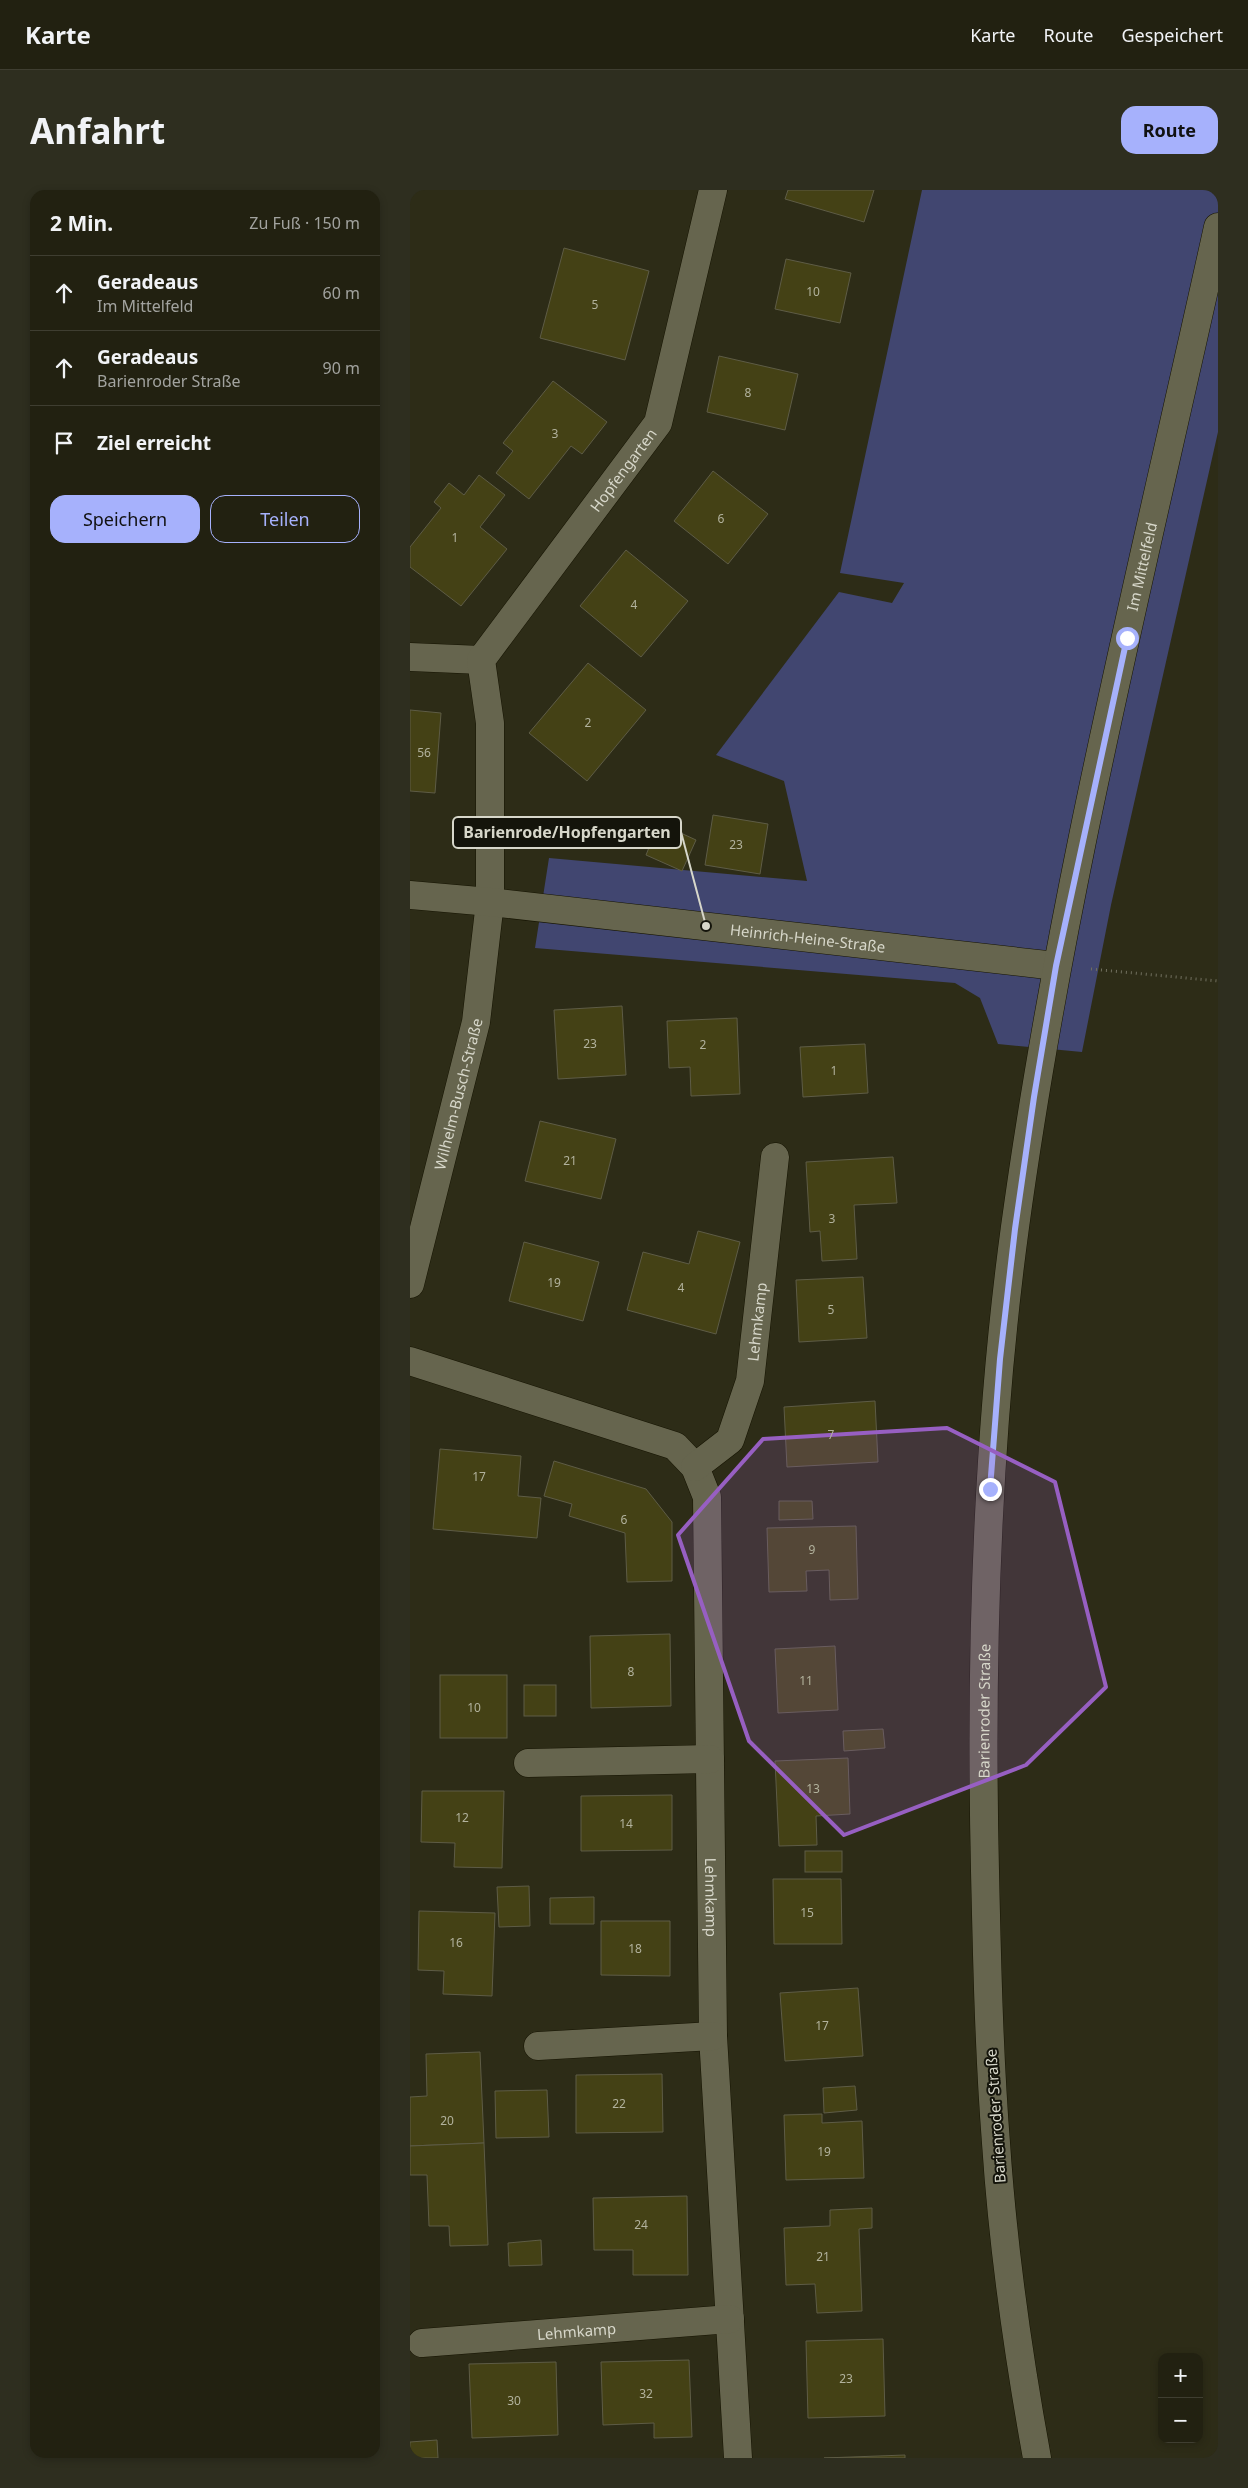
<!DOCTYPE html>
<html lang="de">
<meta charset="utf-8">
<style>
:root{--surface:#222111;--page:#2e2e1f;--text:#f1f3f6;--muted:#a2a39f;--line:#3f3e31;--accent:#a6b1fc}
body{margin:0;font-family:"Noto Sans",sans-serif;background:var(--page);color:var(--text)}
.controls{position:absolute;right:15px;bottom:15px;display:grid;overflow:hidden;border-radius:10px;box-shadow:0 2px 8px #0003}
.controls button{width:45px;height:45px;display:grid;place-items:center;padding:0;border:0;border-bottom:1px solid var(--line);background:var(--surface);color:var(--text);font:25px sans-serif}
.stop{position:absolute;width:15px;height:15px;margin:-11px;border:4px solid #a6b1fc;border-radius:50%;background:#fff}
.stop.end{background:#a6b1fc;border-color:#fff;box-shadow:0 1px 5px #0008}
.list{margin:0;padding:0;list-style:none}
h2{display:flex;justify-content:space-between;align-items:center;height:65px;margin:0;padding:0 20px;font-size:21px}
h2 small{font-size:16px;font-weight:400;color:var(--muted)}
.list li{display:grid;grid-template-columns:32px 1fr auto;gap:15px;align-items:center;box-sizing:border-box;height:75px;padding:0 20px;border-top:1px solid var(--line)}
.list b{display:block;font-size:19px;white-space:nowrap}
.list p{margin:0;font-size:16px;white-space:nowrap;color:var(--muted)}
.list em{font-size:16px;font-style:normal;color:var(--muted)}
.actions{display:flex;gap:10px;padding:15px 20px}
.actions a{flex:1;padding:11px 0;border:1px solid var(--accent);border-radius:15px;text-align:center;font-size:18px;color:var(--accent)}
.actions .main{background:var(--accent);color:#111}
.icon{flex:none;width:28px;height:28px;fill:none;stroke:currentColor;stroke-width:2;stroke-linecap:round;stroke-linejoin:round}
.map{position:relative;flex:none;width:808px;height:2268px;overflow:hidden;border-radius:15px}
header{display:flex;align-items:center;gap:30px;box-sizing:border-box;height:70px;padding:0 25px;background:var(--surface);border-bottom:1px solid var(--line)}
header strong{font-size:24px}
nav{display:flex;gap:28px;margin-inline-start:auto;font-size:18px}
.intro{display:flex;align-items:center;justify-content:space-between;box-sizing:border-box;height:120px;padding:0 30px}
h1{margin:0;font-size:35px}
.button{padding:12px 22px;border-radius:15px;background:var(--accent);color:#111;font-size:18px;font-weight:700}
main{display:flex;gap:30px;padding:0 30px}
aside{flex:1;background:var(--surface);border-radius:15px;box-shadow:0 2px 8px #0003}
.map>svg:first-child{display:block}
.green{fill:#414670}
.building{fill:#444115;stroke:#5e5c46}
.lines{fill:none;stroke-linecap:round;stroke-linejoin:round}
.minor-casing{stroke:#161402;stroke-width:29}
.tertiary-casing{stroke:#161402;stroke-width:29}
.path{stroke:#71705f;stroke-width:3;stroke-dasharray:1 4;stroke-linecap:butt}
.minor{stroke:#66654e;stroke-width:28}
.tertiary{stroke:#66654e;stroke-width:28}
.route{stroke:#a6b1fc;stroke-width:6}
.marked{fill:#975fc2;fill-opacity:0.2;stroke:#975fc2;stroke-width:4;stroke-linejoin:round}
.labels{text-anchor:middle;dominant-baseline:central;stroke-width:4;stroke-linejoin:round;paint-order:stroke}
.number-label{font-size:12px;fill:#b2b29d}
.street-label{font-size:15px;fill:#d7d7ca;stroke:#14140b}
.leader{fill:none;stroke:#d7d7ca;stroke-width:2}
.callout-dot{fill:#d7d7ca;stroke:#14140b;stroke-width:2}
.callout{fill:#14140b;stroke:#d7d7ca;stroke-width:2}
.callout-label{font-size:16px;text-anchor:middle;font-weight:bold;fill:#d7d7ca}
</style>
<header>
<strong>Karte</strong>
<nav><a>Karte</a><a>Route</a><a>Gespeichert</a></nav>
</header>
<div class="intro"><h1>Anfahrt</h1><a class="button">Route</a></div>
<main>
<aside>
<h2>2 Min.<small>Zu Fuß · 150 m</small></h2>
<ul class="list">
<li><svg class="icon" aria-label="ahead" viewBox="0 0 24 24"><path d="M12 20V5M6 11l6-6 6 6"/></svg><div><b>Geradeaus</b><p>Im Mittelfeld</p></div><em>60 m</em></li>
<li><svg class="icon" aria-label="ahead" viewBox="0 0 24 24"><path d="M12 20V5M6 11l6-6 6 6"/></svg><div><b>Geradeaus</b><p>Barienroder Straße</p></div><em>90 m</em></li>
<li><svg class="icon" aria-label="arrive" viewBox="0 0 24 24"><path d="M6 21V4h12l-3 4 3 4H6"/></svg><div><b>Ziel erreicht</b></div></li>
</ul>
<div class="actions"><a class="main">Speichern</a><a>Teilen</a></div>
</aside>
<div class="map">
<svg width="808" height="2268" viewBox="0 0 808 2268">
<rect width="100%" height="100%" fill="#2d2c17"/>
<path class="green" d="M512,0H808V242L701,715L672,862L588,854L570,808L545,793L125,758L139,668L397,691L374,591L306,565L429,402L482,413L494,393L430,383Z"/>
<g class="building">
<path d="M378,0H464L454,32L375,9Z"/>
<path d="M154,58L239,81L215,170L130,148Z"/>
<path d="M376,69L441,83L430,133L365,119Z"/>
<path d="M309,166L388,184L375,240L297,222Z"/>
<path d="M143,191L197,232L172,264L161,256L119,309L86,283L103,261L93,253Z"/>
<path d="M303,281L358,324L318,374L264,331Z"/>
<path d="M69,285L95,305L70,337L97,359L51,416L0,377V357L31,318L24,312L39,293L54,305Z"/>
<path d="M216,360L278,411L231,467L170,416Z"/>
<path d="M178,473L236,520L177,591L119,543Z"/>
<path d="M0,520L31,523L25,603L0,601Z"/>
<path d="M303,625L358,634L350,684L295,675Z"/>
<path d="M249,633L286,650L272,681L236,665Z"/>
<path d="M212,816L216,885L148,889L144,820Z"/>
<path d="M327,828L330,904L281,906L280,877L259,878L257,831Z"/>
<path d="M455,854L458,903L393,907L390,857Z"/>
<path d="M130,931L206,949L191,1009L115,991Z"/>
<path d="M483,967L487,1013L444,1015L447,1069L412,1071L410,1041L400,1042L396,972Z"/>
<path d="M288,1041L330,1052L306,1144L217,1120L233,1062L279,1074Z"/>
<path d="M114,1052L189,1072L173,1131L99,1111Z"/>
<path d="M453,1087L457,1148L389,1152L386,1090Z"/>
<path d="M465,1211L468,1272L377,1277L374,1217Z"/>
<path d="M30,1259L111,1266L108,1306L131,1308L127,1348L23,1339Z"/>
<path d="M144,1271L236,1299L262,1332V1391L217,1392L215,1343L159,1326L162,1314L134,1306Z"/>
<path d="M369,1311H402L403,1329L369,1330Z"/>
<path d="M446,1336L448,1409L420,1410L419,1380L396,1381L397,1401L359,1402L357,1338Z"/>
<path d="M260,1444L261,1516L181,1518L180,1446Z"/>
<path d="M425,1456L428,1520L368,1523L365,1459Z"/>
<rect x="30" y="1485" width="67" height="63"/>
<rect x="114" y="1495" width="32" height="31"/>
<path d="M473,1539L475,1558L434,1561L433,1541Z"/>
<path d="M438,1568L440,1624L406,1626L407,1655L369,1656L365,1571Z"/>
<path d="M12,1601H94L92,1678L44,1677L45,1653L11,1652Z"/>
<path d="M262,1605V1660L171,1661V1606Z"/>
<rect x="395" y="1661" width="37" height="21"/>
<path d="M363,1689H431L432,1754H364Z"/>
<path d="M119,1696L120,1736L89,1737L87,1697Z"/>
<path d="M184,1707V1734H140V1708Z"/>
<path d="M9,1721L85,1723L82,1806L33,1804L34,1781L8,1780Z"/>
<path d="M191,1731H260V1786L191,1785Z"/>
<path d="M448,1798L453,1866L375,1871L370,1803Z"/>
<path d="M70,1862L74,1953L0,1956V1907L17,1906L16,1864Z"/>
<path d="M252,1884L253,1942L166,1943V1885Z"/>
<path d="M445,1896L447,1920L414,1923L413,1898Z"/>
<path d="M137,1900L139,1947L86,1948L85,1901Z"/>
<path d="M412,1924V1933L452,1931L454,1988L376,1990L374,1925Z"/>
<path d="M74,1953L78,2055L40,2056L39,2036H19L17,1985H0V1956Z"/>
<path d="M277,2006L278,2085H223V2060H184L183,2008Z"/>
<path d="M462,2018V2038L449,2039L452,2121L407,2123L405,2094L376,2095L374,2038L420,2036V2020Z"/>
<path d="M131,2050L132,2075L99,2076L98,2053Z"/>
<path d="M473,2149L475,2226L398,2228L396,2151Z"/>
<path d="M279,2170L282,2247L244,2248V2233L193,2235L191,2172Z"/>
<path d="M146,2172L148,2245L62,2248L59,2174Z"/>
<path d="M27,2250L28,2268H0V2252Z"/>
<path d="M495,2265V2268H414Z"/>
</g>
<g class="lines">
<defs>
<g id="minor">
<path d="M0,467L71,470"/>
<path id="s1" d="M0,1094L66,832L80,712V533L71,470L248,233L303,0"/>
<path id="s2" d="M0,1171L265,1256L285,1277L297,1307L303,1846L328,2268"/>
<path id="s3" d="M285,1277L320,1250L340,1191L365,967"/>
<path d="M118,1573L300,1569"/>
<path d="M128,1856L303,1846"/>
<path id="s4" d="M12,2153L320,2129"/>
</g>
<g id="tertiary">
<path id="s5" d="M0,705L80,712L646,776"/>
<path id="s6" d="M627,2268C608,2164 593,2058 586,1953C579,1863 577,1772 575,1681C570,1466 576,1250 605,1037C651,700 735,369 808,37"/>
</g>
</defs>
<use href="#minor" class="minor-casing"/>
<use href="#tertiary" class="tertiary-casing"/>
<path class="path" d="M681,779L808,791"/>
<use href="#minor" class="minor"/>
<use href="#tertiary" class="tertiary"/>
</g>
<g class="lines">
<path class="route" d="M580,1299L590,1169L605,1039L624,907L646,776L717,448"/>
</g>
<path class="marked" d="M537,1238L645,1292L696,1497L616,1575L434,1645L339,1551L268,1345L353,1249Z"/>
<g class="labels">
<g class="number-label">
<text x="403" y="101">10</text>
<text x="185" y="114">5</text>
<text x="338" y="202">8</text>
<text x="145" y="243">3</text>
<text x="311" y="328">6</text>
<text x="45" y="347">1</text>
<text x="224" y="414">4</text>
<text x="178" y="532">2</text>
<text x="14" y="562">56</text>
<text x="326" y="654">23</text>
<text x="180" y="853">23</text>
<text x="293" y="854">2</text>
<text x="424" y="880">1</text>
<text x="160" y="970">21</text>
<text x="422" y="1028">3</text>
<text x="144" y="1092">19</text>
<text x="271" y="1097">4</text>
<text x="421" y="1119">5</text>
<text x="421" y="1244">7</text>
<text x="69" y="1286">17</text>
<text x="214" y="1329">6</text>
<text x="402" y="1359">9</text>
<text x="221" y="1481">8</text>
<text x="396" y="1490">11</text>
<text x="64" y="1517">10</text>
<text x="403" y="1598">13</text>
<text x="52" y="1627">12</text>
<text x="216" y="1633">14</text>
<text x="397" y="1722">15</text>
<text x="46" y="1752">16</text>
<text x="225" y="1758">18</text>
<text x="412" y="1835">17</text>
<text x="209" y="1913">22</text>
<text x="37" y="1930">20</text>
<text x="414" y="1961">19</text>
<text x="231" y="2034">24</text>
<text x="413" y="2066">21</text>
<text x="436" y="2188">23</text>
<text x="236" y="2203">32</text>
<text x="104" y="2210">30</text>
</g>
<g class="street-label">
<text stroke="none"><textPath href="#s1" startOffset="871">Hopfengarten</textPath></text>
<text stroke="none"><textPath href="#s6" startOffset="1908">Im Mittelfeld</textPath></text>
<text stroke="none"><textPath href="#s5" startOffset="400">Heinrich-Heine-Straße</textPath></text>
<text stroke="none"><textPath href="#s1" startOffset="196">Wilhelm-Busch-Straße</textPath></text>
<text stroke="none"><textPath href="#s3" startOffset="166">Lehmkamp</textPath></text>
<text stroke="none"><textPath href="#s6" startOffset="750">Barienroder Straße</textPath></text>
<text stroke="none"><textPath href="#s2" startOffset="740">Lehmkamp</textPath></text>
<text transform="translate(585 1926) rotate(-94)">Barienroder Straße</text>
<text stroke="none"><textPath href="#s4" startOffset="155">Lehmkamp</textPath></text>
</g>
</g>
<path class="leader" d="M296 736L271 642"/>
<circle class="callout-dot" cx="296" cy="736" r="5"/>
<rect class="callout" x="43" y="627" width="228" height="31" rx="5"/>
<g class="callout-label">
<text x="157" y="648">Barienrode/Hopfengarten</text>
</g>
</svg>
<div class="controls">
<button>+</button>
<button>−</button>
</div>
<div class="stop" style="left:717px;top:448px"></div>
<div class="stop end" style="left:580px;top:1299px"></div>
</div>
</main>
